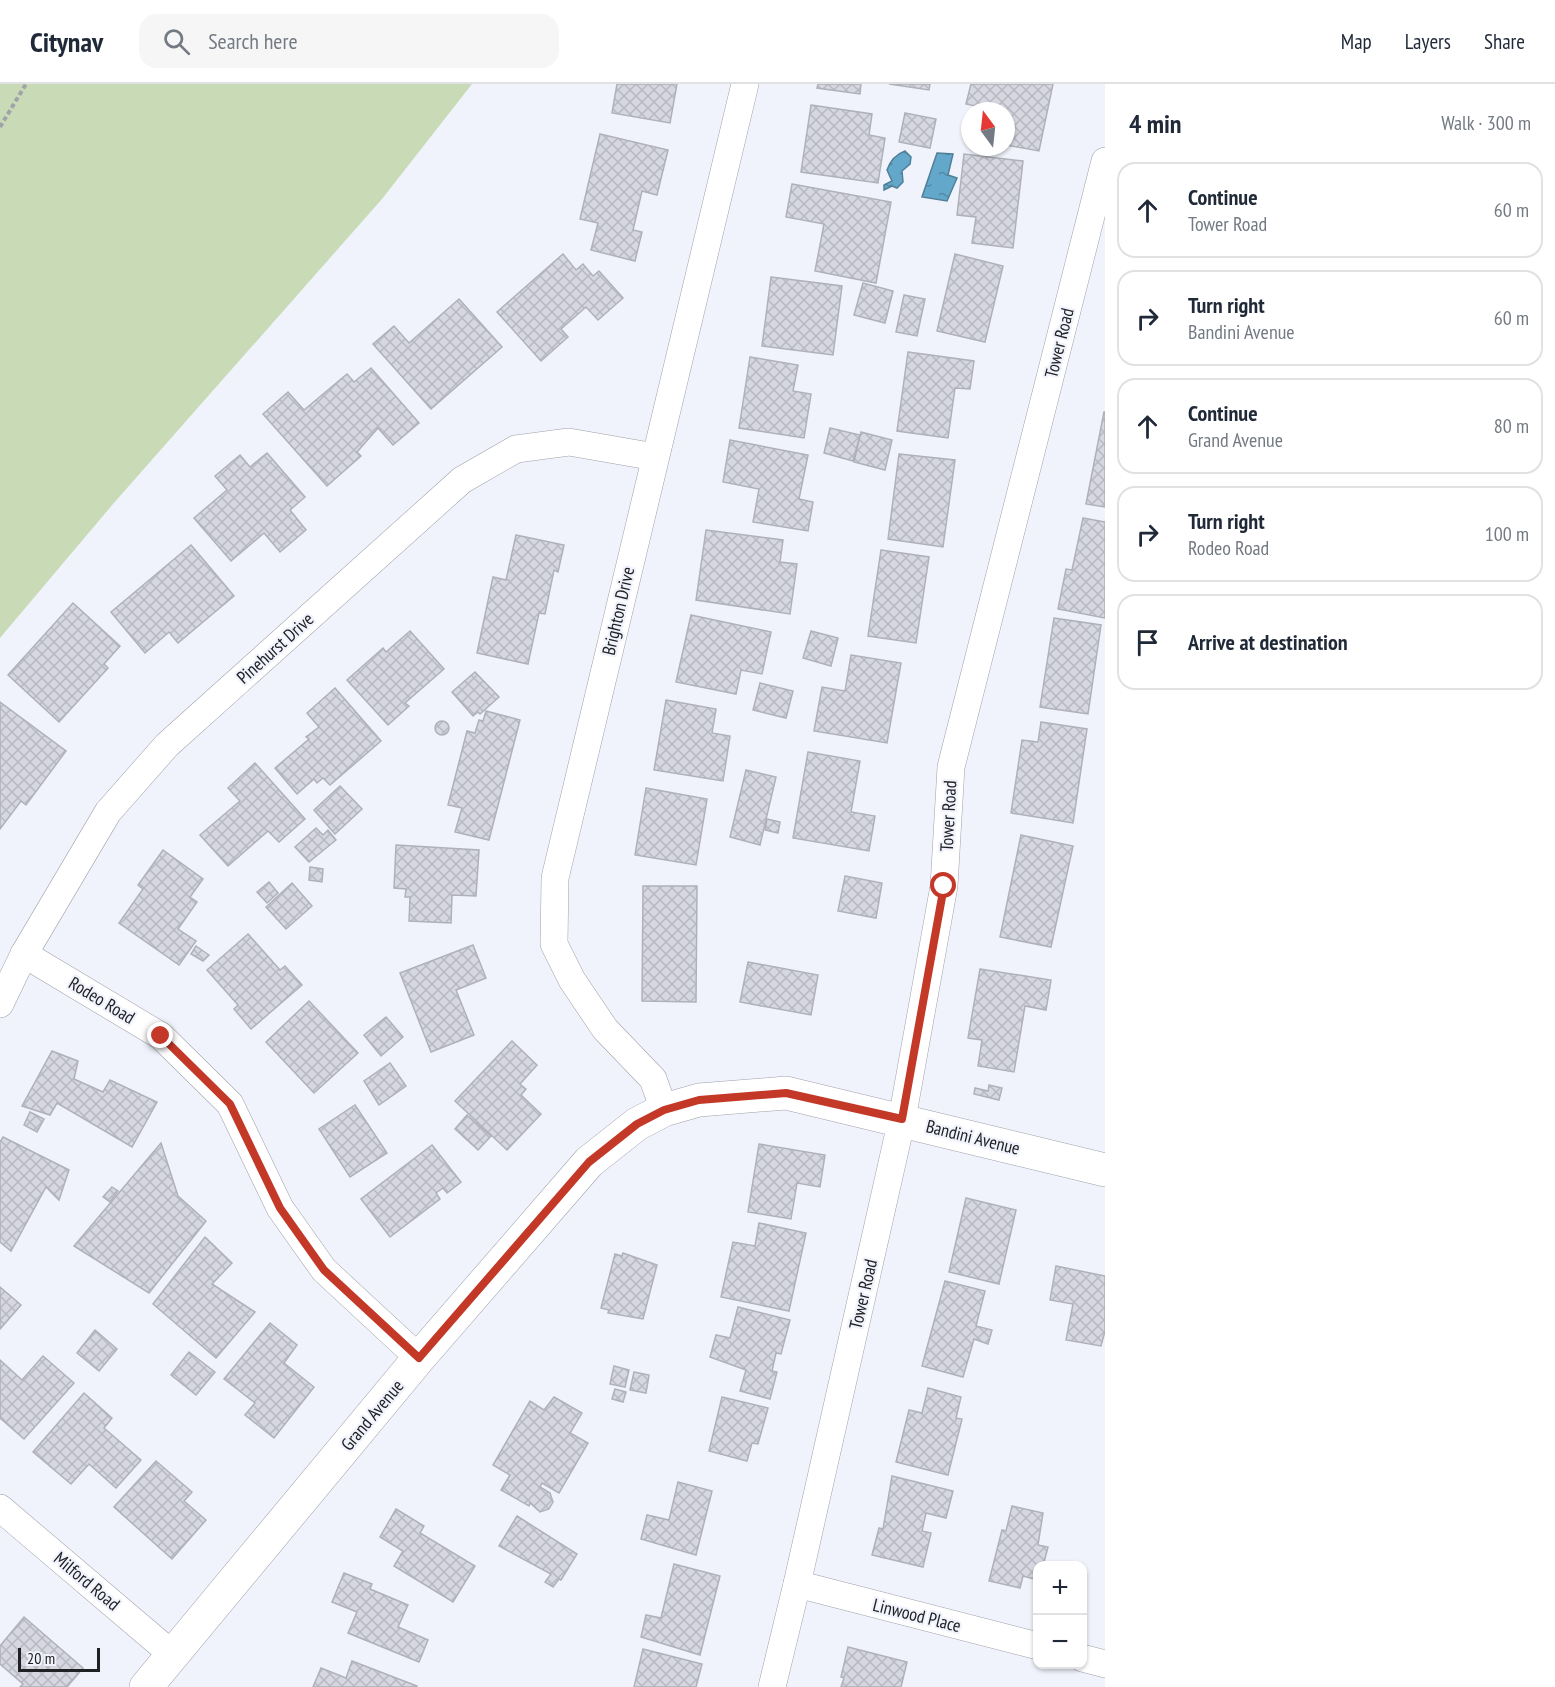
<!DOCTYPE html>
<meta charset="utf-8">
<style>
:root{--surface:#fff;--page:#f6f6f7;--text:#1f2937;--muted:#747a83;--line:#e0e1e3}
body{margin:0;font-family:"PT Sans Narrow",sans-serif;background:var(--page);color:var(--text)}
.controls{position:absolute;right:18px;bottom:18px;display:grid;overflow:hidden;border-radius:12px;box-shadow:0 2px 4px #0004}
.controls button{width:54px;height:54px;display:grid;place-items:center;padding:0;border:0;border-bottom:2px solid var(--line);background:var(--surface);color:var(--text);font:30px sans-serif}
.compass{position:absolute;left:961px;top:18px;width:54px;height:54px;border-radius:50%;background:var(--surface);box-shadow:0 2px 4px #0004;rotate:345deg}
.scale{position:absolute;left:18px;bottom:15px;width:82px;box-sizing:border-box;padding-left:6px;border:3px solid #202124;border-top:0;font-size:16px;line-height:21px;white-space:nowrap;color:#202124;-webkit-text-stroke:4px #f1f3fc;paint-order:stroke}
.stop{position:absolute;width:18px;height:18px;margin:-14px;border:4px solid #c43828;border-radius:50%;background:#fff}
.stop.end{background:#c43828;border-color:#fff;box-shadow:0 2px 6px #0008}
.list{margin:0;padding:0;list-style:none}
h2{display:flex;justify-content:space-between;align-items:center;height:78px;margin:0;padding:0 24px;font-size:26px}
h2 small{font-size:20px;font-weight:400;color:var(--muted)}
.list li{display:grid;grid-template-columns:39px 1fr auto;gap:18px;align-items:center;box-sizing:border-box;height:96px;margin:0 12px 12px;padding:0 12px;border:2px solid var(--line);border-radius:18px}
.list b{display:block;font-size:22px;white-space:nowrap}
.list p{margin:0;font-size:20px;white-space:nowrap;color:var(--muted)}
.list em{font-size:20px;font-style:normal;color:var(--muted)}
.icon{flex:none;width:33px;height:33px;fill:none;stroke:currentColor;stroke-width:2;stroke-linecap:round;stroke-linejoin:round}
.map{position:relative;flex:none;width:1105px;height:1603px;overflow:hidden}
header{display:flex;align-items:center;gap:36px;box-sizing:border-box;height:84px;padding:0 30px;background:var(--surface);border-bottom:2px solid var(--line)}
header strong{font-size:28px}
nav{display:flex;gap:33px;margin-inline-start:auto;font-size:21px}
.search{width:420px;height:54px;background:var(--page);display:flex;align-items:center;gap:15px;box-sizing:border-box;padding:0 21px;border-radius:18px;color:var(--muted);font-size:22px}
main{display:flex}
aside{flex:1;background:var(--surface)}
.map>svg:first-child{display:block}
.green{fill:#c9dbb6}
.water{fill:url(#water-ripples);stroke:#4f8098;stroke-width:1.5}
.building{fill:url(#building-cross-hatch);stroke:#afb1ba;stroke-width:1.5}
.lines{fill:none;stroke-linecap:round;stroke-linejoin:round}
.minor-casing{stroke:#9fa0aa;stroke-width:28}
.tertiary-casing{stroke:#9fa0aa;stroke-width:34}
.path{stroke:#a1a3aa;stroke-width:4;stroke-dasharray:4.5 3;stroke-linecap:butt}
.minor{stroke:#fff;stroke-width:27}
.tertiary{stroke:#fff;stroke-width:33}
.route{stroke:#c43828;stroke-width:8}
.labels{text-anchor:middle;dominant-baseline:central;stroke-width:4.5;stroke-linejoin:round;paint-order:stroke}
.street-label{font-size:18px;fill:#202124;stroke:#f1f3fc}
</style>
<header>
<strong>Citynav</strong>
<div class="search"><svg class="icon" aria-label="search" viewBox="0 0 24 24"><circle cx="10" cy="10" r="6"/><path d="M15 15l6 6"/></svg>Search here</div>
<nav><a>Map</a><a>Layers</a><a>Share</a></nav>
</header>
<main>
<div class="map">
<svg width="1105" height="1603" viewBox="0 0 1105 1603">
<defs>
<pattern id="water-ripples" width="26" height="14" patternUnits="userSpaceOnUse" patternTransform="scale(1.5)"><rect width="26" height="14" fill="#63a8ca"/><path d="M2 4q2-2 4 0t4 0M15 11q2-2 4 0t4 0" fill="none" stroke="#5188a4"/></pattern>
<pattern id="building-cross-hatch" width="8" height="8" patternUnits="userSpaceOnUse" patternTransform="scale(1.5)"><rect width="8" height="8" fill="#d6d7e1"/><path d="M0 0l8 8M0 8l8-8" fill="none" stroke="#b7b8c1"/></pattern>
</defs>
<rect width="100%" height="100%" fill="#f1f3fc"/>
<path class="green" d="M0,0H472L382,115L113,420L0,554Z"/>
<g class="water">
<path d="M905,67L911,73L910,80L902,87L903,98L897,104L892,102L884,106V101L892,97L887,86C890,77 897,70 905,67Z"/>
<path d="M937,69L953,70L948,91L957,94L947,117L922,113Z"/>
</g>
<g class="building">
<path d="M617,0H677L670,39L612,29Z"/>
<path d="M818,0H861L860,10L817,4Z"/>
<path d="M889,0H930L929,6Z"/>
<path d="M971,0H1053L1039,67L1006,61L1008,29L966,20Z"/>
<path d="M811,21L872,30L869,51L885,54L878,99L801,88Z"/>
<path d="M905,29L936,35L930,64L899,58Z"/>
<path d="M600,50L668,66L657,111L642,107L633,146L642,148L635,177L591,166L598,139L580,135Z"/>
<path d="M964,70L1023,77L1013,164L972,159L976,133L957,131Z"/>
<path d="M792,100L891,118L876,199L815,187L824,140L786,133Z"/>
<path d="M563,170L576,186L583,180L593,192L599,187L623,214L598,236L586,223L561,245L568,253L541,277L497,228Z"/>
<path d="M955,170L1003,182L985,258L937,247Z"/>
<path d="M771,193L842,202L833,271L762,262Z"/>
<path d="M863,199L893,207L885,239L854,231Z"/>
<path d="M904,211L925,215L917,252L896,248Z"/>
<path d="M459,215L502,263L431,325L373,260L394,242L409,259Z"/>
<path d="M908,268L974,277L970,305L955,304L948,354L897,347Z"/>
<path d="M750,273L798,281L793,307L811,310L804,354L739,344Z"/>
<path d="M371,284L419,339L393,361L378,344L357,368L361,372L327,402L263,330L288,308L304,326L347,290L354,298Z"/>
<path d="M1104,328H1105V423L1086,420Z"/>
<path d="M830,344L860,351L853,377L824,369Z"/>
<path d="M861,348L892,356L885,386L854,378Z"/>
<path d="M730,356L808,371L799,415L813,418L808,447L753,438L759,405L723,398Z"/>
<path d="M267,369L305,413L290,426L306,446L280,468L264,449L231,477L194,434L227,406L215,392L240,371L250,383Z"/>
<path d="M899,370L955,376L943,463L888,455Z"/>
<path d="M1083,434L1105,438V534L1058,525L1066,485L1072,486Z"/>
<path d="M706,446L783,456L780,478L797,480L790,530L696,516Z"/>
<path d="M516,451L564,461L558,488L554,486L545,530L539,529L528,580L477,569L493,493L506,496Z"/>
<path d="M191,461L234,512L178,559L169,548L145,569L111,528Z"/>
<path d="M881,466L929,473L916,559L868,552Z"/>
<path d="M73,519L120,562L104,580L108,584L59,638L8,591Z"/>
<path d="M691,531L771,548L762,590L741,586L736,610L676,598Z"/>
<path d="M1054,534L1101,541L1088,630L1040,623Z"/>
<path d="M410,547L444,585L405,619L409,622L388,641L347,596L383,564L386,568Z"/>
<path d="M811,547L838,554L831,582L803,574Z"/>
<path d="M851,571L901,579L887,659L814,647L822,603L845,607Z"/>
<path d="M475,588L499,613L480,630L478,628L473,632L452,608Z"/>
<path d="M760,599L793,607L786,634L753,626Z"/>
<path d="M335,604L381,657L330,701L323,694L317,699L314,695L297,710L275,684L309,655L306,653L319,643L307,629Z"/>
<path d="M666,616L716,625L712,649L730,652L723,697L654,686Z"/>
<path d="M0,618L66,667L26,721L21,717L0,745Z"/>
<path d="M486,627L520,636L489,756L455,748L462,724L448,721L467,647L475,649L479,636L483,637Z"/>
<circle cx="442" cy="644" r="7"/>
<path d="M1041,638L1087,645L1073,739L1011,729L1022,656L1038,658Z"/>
<path d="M808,668L860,677L851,728L875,732L869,767L793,754Z"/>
<path d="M255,679L305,735L279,758L268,747L228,782L200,751L240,717L228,704Z"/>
<path d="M746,686L776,693L760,761L730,753Z"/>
<path d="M340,702L362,725L335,750L314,726Z"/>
<path d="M646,704L707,715L696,781L635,771Z"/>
<path d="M767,735L780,738L778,749L765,746Z"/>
<path d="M316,744L323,751L328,746L336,756L309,778L295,763Z"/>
<path d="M1021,751L1073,762L1051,863L1000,853Z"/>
<path d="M396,761L479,766L476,812L452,811L451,839L409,837L410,813H405L406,805L394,804Z"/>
<path d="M163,766L203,795L190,813L197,818L178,845L196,857L179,881L119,839L143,805L138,801Z"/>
<path d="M310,783L323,785L322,798L309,796Z"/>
<path d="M845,792L882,799L876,834L838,827Z"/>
<path d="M269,798L278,809L267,819L257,808Z"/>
<path d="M292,799L312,822L286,845L266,823Z"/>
<path d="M643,802H697L696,918L642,917Z"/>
<path d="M248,850L280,886L285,882L302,901L251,945L234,925L238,921L207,886Z"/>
<path d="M473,861L486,894L456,906L474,951L431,968L400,889Z"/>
<path d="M196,862L209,871L203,877L191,870Z"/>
<path d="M748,878L818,891L811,931L740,918Z"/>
<path d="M980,885L1051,896L1046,926L1025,922L1014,988L978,982L982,956L968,954Z"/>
<path d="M309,917L358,969L314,1009L266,958Z"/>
<path d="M386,933L403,953L381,972L364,951Z"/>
<path d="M512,957L537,981L520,1000L526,1005L521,1011L541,1030L507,1066L455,1017Z"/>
<path d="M52,967L78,977L74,995L103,1008L110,996L157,1018L132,1063L57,1019L50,1031L22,1022Z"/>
<path d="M390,979L406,1002L379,1021L364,997Z"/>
<path d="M989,1001L1002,1004L999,1016L974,1010L975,1004L988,1007Z"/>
<path d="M355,1021L387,1069L350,1093L319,1045Z"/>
<path d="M30,1028L44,1035L37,1048L24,1041Z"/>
<path d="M467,1031L491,1052L478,1066L455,1045Z"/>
<path d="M3,1053L69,1086L59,1116L46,1103L11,1167L0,1158V1058Z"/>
<path d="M161,1059L178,1112L206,1137L149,1209L74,1162Z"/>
<path d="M759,1060L825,1071L820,1103L797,1099L791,1135L748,1128Z"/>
<path d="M432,1061L461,1098L447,1109L443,1104L436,1109L440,1115L390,1153L361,1115Z"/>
<path d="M112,1103L118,1107L110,1118L103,1113Z"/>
<path d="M966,1114L1016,1126L999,1200L949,1188Z"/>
<path d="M759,1139L806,1149L789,1227L721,1213L733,1158L755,1162Z"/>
<path d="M205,1153L232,1179L212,1200L255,1228L216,1274L153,1220Z"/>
<path d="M623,1169L657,1181L643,1235L608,1229L609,1226L601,1224L615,1170L622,1172Z"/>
<path d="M1056,1182L1105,1192V1247L1101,1262L1066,1256L1073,1220L1050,1216Z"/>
<path d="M945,1197L985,1207L976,1242L992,1246L988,1260L974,1255L963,1293L922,1282Z"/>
<path d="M0,1203L21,1221L0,1245Z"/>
<path d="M738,1223L790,1236L781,1270L776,1269L772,1287L777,1288L770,1315L740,1307L746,1286L710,1273L716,1251L730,1254Z"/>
<path d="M270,1239L297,1261L284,1279L314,1303L274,1354L245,1331L255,1319L224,1295Z"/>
<path d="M95,1246L117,1265L99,1287L77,1269Z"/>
<path d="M189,1268L215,1288L196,1311L171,1291Z"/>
<path d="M43,1272L74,1299L24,1355L0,1334V1276L22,1296Z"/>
<path d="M614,1282L629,1286L625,1303L610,1300Z"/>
<path d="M634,1288L649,1291L646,1309L630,1306Z"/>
<path d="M928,1304L961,1313L956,1334L962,1335L948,1391L896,1378L909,1326L922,1329Z"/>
<path d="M615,1305L626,1308L623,1318L612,1315Z"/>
<path d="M84,1309L112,1334L104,1344L141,1376L116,1404L89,1380L71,1400L33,1368Z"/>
<path d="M554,1313L582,1329L570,1349L588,1359L559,1409L542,1399L540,1403L550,1409L553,1418L549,1425L540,1428L530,1419L529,1422L501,1406L510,1391L493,1381L530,1317L544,1326Z"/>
<path d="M722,1313L768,1324L758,1360L752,1359L747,1377L709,1367Z"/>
<path d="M156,1377L192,1408L184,1417L206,1436L172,1475L114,1423Z"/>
<path d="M892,1392L953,1407L946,1434L926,1429L922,1447L931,1449L923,1483L872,1471L879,1444L883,1445Z"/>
<path d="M678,1398L712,1407L696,1471L641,1455L647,1431L669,1436Z"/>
<path d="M1012,1422L1043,1429L1038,1461L1048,1463L1043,1482H1038V1496L1023,1492L1020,1504L989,1497L1002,1446L1006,1447Z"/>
<path d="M396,1425L424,1442L420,1449L475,1482L453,1518L394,1482L403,1467L380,1453Z"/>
<path d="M517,1432L577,1470L561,1496L559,1495L553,1503L545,1498L551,1490L499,1462Z"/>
<path d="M674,1480L720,1492L700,1571L641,1553L646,1531L661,1534Z"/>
<path d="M344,1489L372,1500L370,1505L408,1521L398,1543L428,1556L419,1578L348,1549L357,1528L332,1518Z"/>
<path d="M24,1533L83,1584L67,1603H20L23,1600L0,1580V1562Z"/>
<path d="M848,1563L907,1578L901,1603H841L844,1594L841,1593Z"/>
<path d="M643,1565L702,1580L696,1603H634Z"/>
<path d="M352,1577L417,1602V1603H313L321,1584L346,1594Z"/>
</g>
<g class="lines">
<defs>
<g id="minor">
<path d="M24,870L161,952L230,1020L280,1124L324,1186L419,1274"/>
<path d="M0,920L24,870L108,728L167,661L462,396L516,365L569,358L655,373"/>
<path d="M664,1026L653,995L605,945L572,896L554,860L555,794L745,0"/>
<path d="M0,1424L173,1571"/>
<path d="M797,1500L1038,1562"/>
<path d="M1082,1574L1105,1580"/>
<path d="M772,1603L797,1500L902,1035L944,802L951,683L1105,77"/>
</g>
<path id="tertiary" d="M146,1603L419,1274L589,1078L637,1040L664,1026L699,1016L786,1009L1105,1086"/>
</defs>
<use href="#minor" class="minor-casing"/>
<use href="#tertiary" class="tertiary-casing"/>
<path class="path" d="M0,43L26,0"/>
<use href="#minor" class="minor"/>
<use href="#tertiary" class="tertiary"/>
</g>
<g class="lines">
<path class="route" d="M161,952L230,1020L280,1124L324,1186L419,1274L589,1078L637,1040L664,1026L699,1016L786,1009L902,1035L944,802"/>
</g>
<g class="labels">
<g class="street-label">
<text transform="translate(1059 259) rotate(-76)">Tower Road</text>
<text transform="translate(618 527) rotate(-77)">Brighton Drive</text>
<text transform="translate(275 564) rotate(-42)">Pinehurst Drive</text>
<text transform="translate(948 732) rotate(-87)">Tower Road</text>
<text transform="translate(102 916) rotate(31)">Rodeo Road</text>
<text transform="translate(973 1053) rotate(14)">Bandini Avenue</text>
<text transform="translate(863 1210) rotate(-77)">Tower Road</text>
<text transform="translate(372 1331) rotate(-50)">Grand Avenue</text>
<text transform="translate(87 1497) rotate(40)">Milford Road</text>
<text transform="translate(917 1531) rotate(14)">Linwood Place</text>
</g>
</g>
</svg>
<div class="controls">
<button>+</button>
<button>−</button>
</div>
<svg class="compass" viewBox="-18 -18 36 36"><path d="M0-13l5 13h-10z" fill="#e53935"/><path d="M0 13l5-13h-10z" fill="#747a83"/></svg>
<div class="scale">20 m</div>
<div class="stop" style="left:944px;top:802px"></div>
<div class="stop end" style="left:161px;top:952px"></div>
</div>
<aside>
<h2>4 min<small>Walk · 300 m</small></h2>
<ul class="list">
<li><svg class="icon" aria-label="ahead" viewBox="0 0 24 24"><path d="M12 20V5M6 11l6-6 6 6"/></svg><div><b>Continue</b><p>Tower Road</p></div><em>60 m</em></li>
<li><svg class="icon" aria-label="right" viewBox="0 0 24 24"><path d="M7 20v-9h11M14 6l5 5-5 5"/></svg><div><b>Turn right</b><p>Bandini Avenue</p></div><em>60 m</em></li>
<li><svg class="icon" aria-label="ahead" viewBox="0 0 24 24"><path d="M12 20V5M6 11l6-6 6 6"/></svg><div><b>Continue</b><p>Grand Avenue</p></div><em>80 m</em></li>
<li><svg class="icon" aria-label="right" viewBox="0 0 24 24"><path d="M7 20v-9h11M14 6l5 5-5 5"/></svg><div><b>Turn right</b><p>Rodeo Road</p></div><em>100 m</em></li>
<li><svg class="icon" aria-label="arrive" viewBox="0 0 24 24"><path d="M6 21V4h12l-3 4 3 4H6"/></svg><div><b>Arrive at destination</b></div></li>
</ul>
</aside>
</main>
